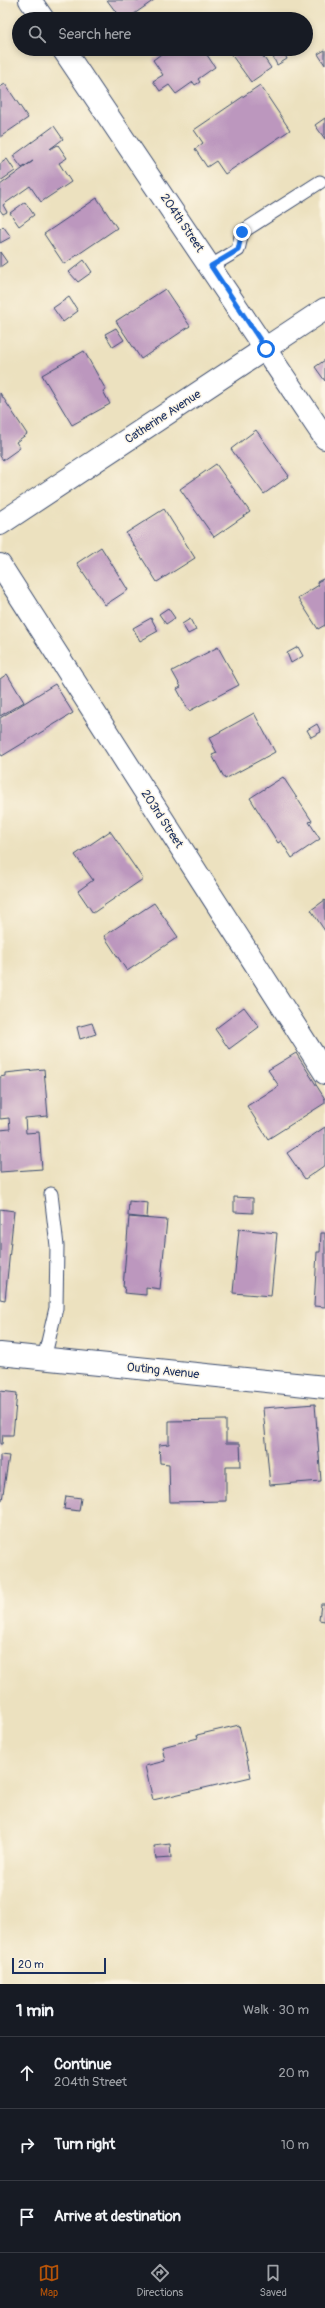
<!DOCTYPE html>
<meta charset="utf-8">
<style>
:root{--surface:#171b24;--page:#242831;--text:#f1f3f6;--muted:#9ea1a6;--line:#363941;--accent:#b45309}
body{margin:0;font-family:Pangolin,sans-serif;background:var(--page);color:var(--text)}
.scale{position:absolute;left:12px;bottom:10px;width:94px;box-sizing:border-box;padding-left:4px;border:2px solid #1b2f5e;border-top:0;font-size:11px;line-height:14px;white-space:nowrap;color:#1b2f5e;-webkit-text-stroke:3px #fcf5e5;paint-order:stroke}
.stop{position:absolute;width:12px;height:12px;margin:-9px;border:3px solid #1a73e8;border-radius:50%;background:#fff}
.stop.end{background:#1a73e8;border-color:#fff;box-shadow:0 1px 4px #0008}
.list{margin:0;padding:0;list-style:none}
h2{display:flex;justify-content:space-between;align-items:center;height:52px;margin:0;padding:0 16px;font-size:17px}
h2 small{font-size:13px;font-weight:400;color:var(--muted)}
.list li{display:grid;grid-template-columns:26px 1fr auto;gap:12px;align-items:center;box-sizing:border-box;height:72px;padding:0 16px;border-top:1px solid var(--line)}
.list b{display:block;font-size:15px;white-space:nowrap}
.list p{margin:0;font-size:13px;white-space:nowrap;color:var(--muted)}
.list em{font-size:13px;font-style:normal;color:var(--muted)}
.icon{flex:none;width:22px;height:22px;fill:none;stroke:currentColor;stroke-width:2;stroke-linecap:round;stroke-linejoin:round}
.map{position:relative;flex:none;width:325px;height:1984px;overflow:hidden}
.search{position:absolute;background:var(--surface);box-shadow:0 2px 6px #0003;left:12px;right:12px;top:12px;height:44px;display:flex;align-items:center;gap:10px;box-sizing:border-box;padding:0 14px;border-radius:22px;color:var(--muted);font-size:15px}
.sheet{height:268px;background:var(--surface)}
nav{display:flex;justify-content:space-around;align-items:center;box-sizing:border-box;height:56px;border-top:1px solid var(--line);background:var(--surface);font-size:11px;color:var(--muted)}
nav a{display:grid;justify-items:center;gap:2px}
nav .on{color:var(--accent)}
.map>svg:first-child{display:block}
.building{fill:#bc97be}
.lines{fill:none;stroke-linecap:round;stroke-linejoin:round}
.service-casing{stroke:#3a4a6d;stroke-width:15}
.minor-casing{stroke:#3a4a6d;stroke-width:24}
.service{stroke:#fff;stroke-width:13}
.minor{stroke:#fff;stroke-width:22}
.route{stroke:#1a73e8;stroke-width:5}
.labels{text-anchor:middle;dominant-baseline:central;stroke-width:3;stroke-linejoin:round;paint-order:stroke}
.street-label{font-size:12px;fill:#1b2f5e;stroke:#fcf5e5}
</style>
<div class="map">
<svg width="325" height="1984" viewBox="0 0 325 1984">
<rect width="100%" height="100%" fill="#fcf5e5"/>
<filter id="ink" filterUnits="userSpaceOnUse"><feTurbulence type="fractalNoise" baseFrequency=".025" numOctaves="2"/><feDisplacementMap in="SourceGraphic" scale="8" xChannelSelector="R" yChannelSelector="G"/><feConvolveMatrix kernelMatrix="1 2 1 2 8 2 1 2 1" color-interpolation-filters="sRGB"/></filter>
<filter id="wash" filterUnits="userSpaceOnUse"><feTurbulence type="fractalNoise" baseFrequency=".012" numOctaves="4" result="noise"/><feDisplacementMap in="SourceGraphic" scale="16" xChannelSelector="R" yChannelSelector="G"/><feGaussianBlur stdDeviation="0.9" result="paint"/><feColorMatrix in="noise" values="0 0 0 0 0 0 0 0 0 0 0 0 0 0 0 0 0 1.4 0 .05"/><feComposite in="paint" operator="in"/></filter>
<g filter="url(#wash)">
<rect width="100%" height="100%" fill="#ece1bf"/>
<g id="blocks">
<g class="building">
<path d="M107,0H154L127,19H121Z"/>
<path d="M168,49H203L215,67L198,79L200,82L195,85L193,82L176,94L169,85L160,91L153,81L163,75L153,60Z"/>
<path d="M230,49H258L271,68L251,82L228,50Z"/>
<path d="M282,49L287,59L277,65L272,55Z"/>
<path d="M325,50V65L318,54Z"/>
<path d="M5,84L28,118L0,137V87Z"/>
<path d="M260,85L290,130L225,174L216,161L207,167L195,149L203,143L194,130Z"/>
<path d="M325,118V139L315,125Z"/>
<path d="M54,126L63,139L50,149L58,145L67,158L59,163L71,182L41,202L30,186L3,205L7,212L3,214L0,210V185L33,161L22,168L13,156Z"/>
<path d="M7,159L15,171L0,181V164Z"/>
<path d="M97,198L117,228L64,264L44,234Z"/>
<path d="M25,202L34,215L19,226L10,213Z"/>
<path d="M3,226L11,237L0,243V229Z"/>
<path d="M0,252L7,262L0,267Z"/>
<path d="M84,260L92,272L78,282L69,272Z"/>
<path d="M165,289L190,326L141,359L116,321Z"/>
<path d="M69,297L78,311L63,322L53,308Z"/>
<path d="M116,328L124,340L113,347L105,334Z"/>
<path d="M84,351L106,390L103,391L110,404L72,425L42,375Z"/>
<path d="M325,360V381L315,367Z"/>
<path d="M0,393L27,434L16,442L20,448L3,460L0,456Z"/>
<path d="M256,430L289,476L264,494L231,449Z"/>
<path d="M216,464L250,512L214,537L180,489Z"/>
<path d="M164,509L195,558L157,582L126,533Z"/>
<path d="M101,547L128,590L105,605L77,563Z"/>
<path d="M325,578V625L318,629L298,598L319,585L317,582Z"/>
<path d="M168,608L175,618L166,624L159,614Z"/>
<path d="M151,618L158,631L140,641L133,628Z"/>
<path d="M190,619L196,630L188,634L182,624Z"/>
<path d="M218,647L239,685L189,711L177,689L181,687L172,671Z"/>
<path d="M298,647L303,656L291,663L287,653Z"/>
<path d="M7,674L24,702L0,716V679Z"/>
<path d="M55,684L73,713L2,756L0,753V718Z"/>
<path d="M254,713L275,752L225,779L212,755L217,753L209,738Z"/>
<path d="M317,724L321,732L311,737L307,730Z"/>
<path d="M283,777L312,821L309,822L320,839L292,858L281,841L278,843L250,798Z"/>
<path d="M110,831L143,879L93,913L78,891L93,880L75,855Z"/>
<path d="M325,900V931L311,910Z"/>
<path d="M154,903L178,937L127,971L104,936Z"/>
<path d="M244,1007L259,1027L229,1049L215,1029Z"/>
<path d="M92,1023L96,1034L80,1039L77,1027Z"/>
<path d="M296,1053L325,1099V1103L268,1139L247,1106L279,1086L268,1070Z"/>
<path d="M44,1069L48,1116L25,1118L26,1133L39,1132L42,1169L0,1172V1130L10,1129L9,1118L0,1119V1077L5,1076V1073Z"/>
<path d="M325,1127V1165L305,1179L287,1153Z"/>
<path d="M234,1197L253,1198V1213L234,1212Z"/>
<path d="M129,1201L148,1203L147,1218L128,1216Z"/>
<path d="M0,1209L14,1211L5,1300L0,1299Z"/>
<path d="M129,1217L167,1220L160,1289L146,1287V1295L124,1293L125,1287H123Z"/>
<path d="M239,1229L277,1233L271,1296L233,1293Z"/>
<path d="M321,1233H325V1307L314,1306L317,1252H320Z"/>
<path d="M0,1391L17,1393L13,1435H3L2,1444H0Z"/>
<path d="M315,1404L321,1481L270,1485L263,1408Z"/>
<path d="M226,1420V1443H240L241,1466H226V1501L170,1502L169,1464L160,1463L159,1445L169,1444V1421Z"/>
<path d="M0,1455L9,1456L2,1500H0Z"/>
<path d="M66,1496L81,1498L79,1511L64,1509Z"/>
<path d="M321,1604H325V1621L319,1620Z"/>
<path d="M239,1725L251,1777L153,1800L145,1766L165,1761L162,1747L198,1738L197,1735Z"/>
<path d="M170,1844L171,1858L156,1859L154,1846Z"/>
</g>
</g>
</g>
<g filter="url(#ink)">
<use href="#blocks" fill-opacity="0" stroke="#3a4a6d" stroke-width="1"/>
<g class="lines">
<defs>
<g id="service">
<path d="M211,266L238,250L242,232L320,182"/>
<path d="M44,1359L56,1308L57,1246L51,1194"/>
</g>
<g id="minor">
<path d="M30,0L43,19"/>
<path d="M63,49L325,438"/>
<path d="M0,524L325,309"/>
<path d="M0,565L325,1073"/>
<path d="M0,1354L325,1387"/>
</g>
</defs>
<use href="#service" class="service-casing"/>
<use href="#minor" class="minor-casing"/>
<use href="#service" class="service"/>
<use href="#minor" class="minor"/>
</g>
</g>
<g class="lines" filter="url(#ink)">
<path class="route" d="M242,232L238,250L211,266L266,349"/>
</g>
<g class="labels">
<g class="street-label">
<text transform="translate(182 223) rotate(56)">204th Street</text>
<text transform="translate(163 417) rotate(-33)">Catherine Avenue</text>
<text transform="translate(162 819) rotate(57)">203rd Street</text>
<text transform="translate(163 1371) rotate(6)">Outing Avenue</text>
</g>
</g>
</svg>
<div class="scale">20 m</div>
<div class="stop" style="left:266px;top:349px"></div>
<div class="stop end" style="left:242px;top:232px"></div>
<div class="search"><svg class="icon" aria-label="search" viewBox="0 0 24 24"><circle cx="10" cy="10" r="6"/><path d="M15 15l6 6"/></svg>Search here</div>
</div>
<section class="sheet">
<h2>1 min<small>Walk · 30 m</small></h2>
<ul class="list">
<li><svg class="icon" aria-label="ahead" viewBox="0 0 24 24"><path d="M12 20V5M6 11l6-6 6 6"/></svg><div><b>Continue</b><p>204th Street</p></div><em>20 m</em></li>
<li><svg class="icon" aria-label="right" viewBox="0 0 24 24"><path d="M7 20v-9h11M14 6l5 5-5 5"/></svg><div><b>Turn right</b></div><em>10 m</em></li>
<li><svg class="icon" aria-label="arrive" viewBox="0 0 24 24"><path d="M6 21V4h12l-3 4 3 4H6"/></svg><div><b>Arrive at destination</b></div></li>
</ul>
</section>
<nav>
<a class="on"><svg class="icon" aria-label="map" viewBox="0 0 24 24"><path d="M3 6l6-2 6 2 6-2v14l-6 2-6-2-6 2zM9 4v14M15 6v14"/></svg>Map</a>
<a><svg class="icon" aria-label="directions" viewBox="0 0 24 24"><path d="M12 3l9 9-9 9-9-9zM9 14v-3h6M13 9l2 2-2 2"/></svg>Directions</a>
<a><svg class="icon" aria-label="saved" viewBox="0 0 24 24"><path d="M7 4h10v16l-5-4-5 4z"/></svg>Saved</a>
</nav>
